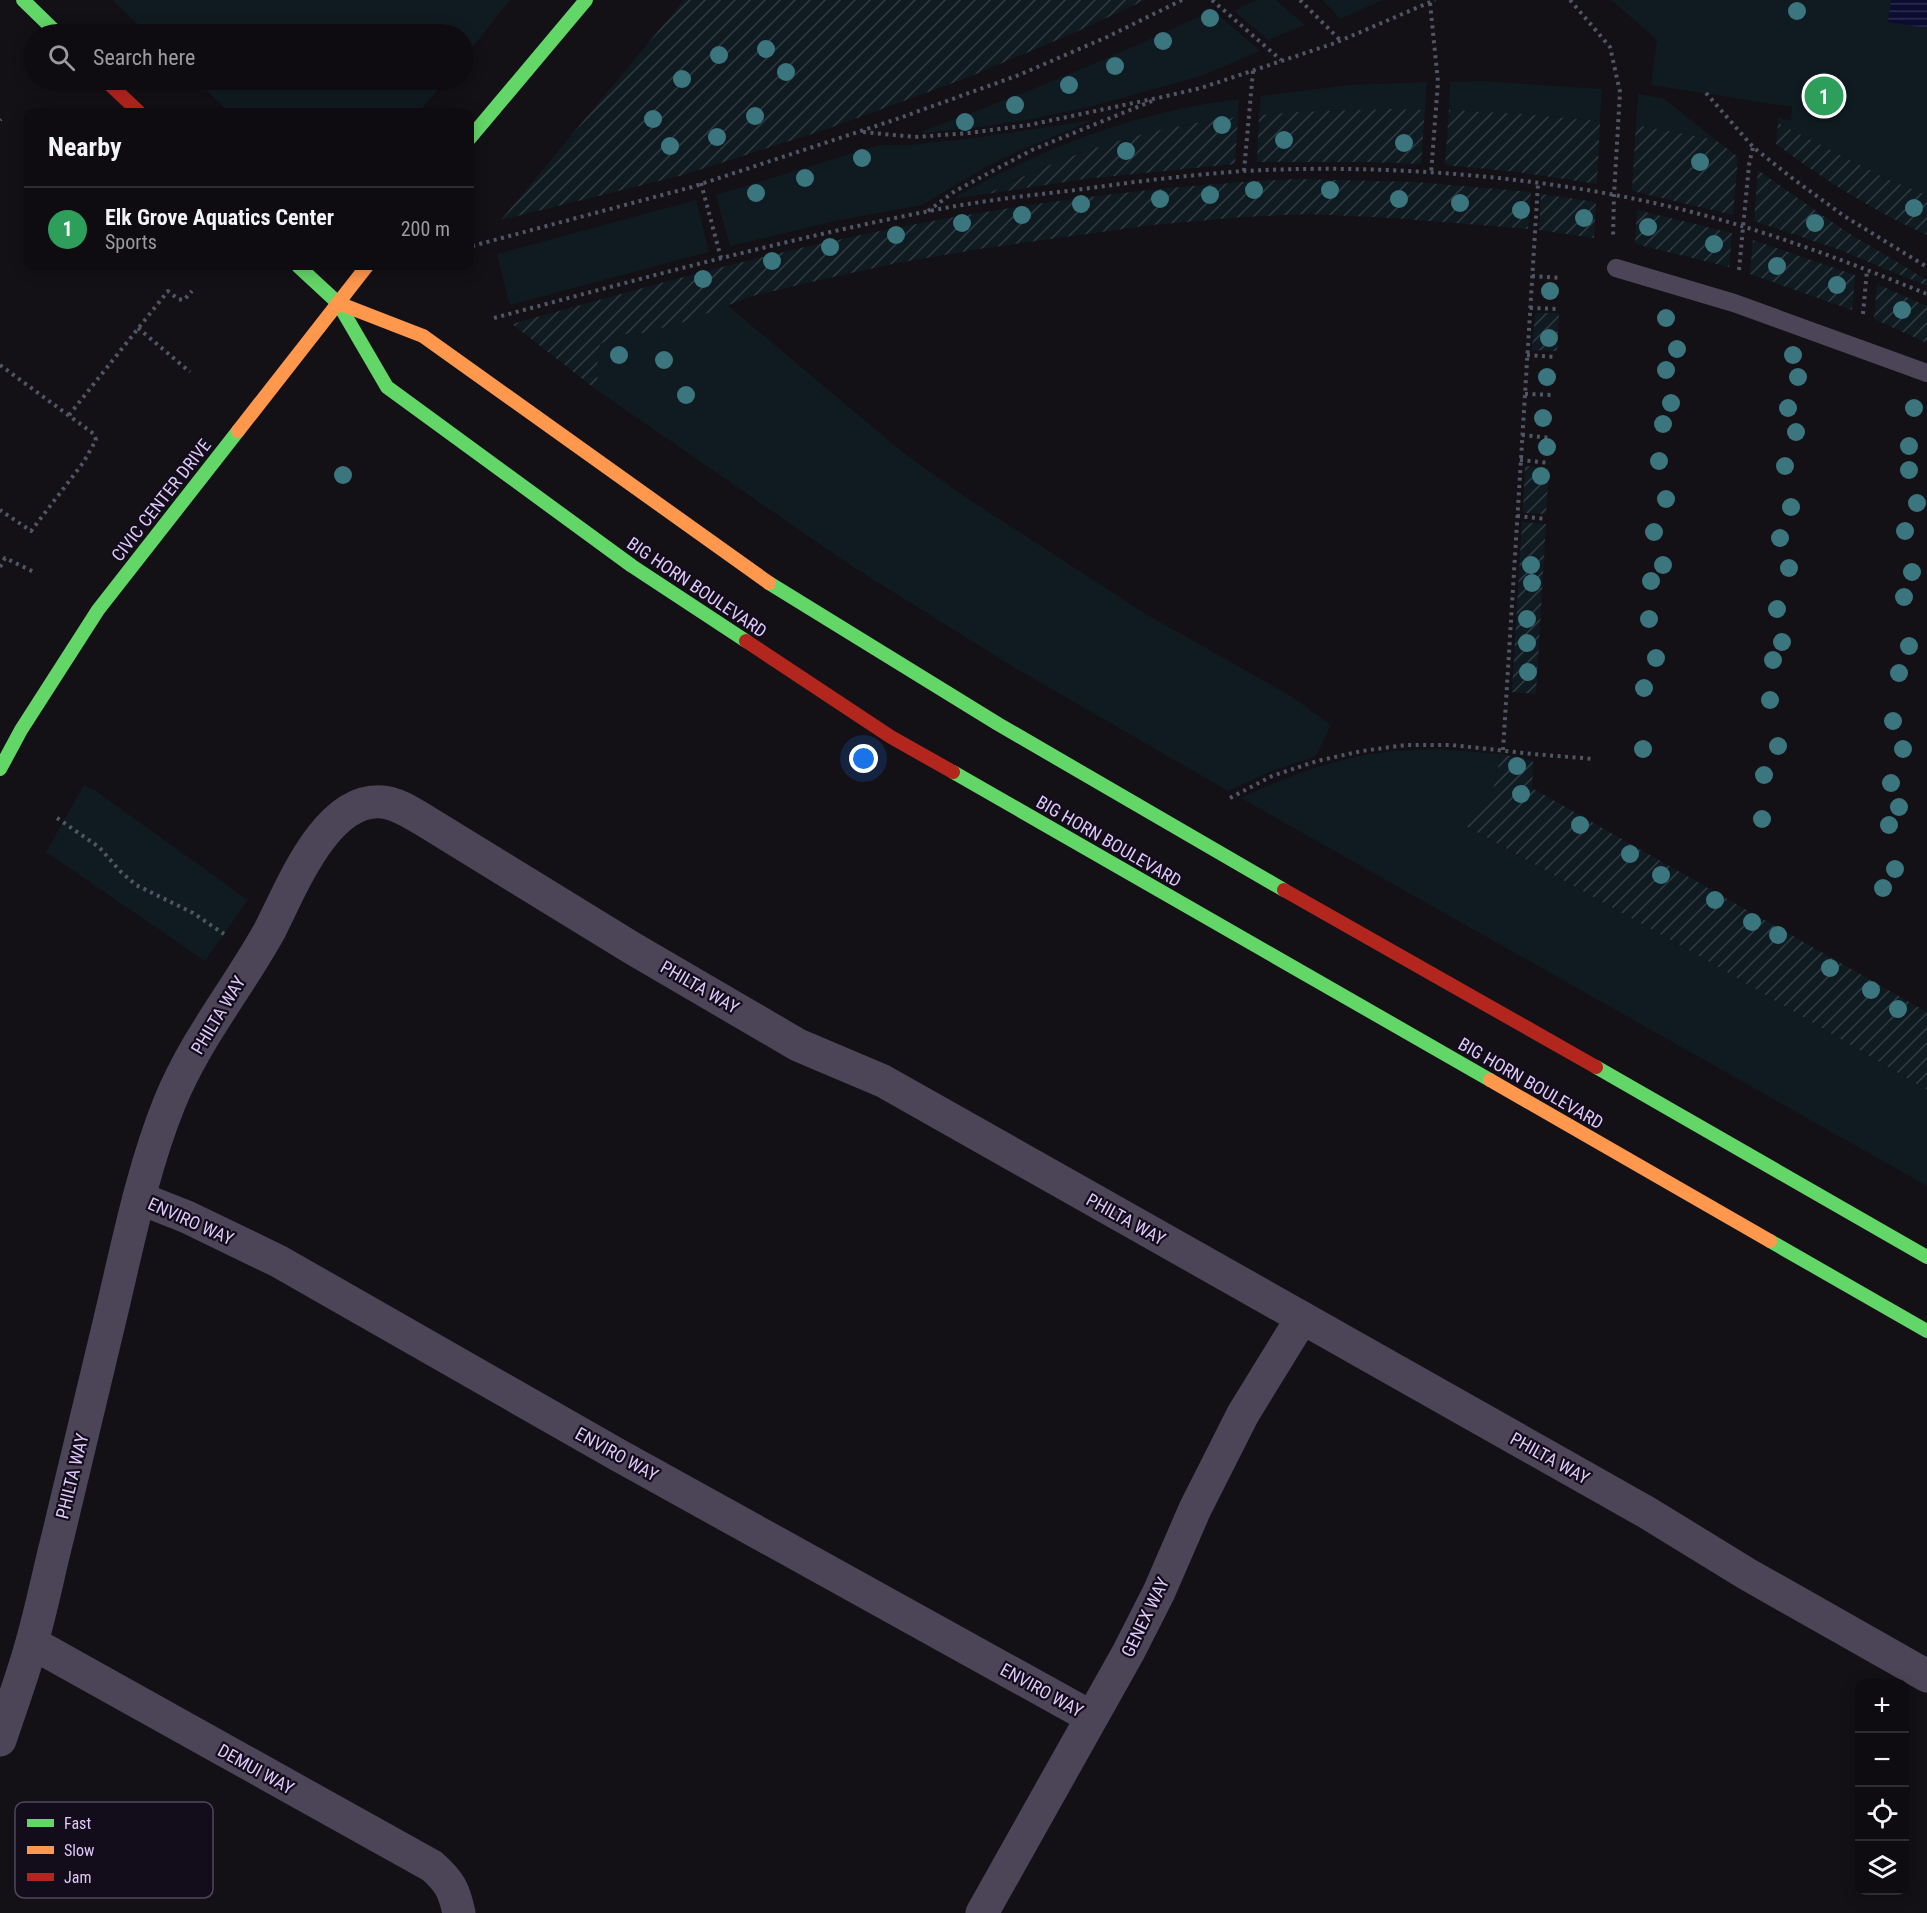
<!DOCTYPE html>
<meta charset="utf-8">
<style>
:root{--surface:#0e0c10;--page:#171519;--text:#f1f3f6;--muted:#9b9b9f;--line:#2e2c30;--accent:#7c3aed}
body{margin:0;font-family:"Roboto Condensed",sans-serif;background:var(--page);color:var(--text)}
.controls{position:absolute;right:18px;bottom:18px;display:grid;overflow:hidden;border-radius:12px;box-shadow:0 3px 15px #0003}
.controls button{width:54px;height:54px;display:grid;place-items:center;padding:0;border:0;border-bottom:2px solid var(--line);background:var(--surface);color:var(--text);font:30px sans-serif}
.you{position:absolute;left:864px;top:759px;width:21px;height:21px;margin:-15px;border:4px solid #fff;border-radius:50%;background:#1a73e8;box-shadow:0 0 0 9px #1a73e833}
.badge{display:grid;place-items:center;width:39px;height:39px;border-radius:50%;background:var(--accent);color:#fff;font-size:20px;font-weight:700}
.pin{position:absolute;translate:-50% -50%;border:3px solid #fff;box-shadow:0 2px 6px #0006}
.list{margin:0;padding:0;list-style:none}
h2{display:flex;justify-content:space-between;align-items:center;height:78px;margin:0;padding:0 24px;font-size:26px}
h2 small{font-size:20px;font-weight:400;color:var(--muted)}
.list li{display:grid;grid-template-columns:39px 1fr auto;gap:18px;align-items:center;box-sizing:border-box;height:84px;padding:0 24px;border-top:2px solid var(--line)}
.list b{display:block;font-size:22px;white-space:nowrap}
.list p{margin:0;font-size:20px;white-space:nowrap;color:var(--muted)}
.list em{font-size:20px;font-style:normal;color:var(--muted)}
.icon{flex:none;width:33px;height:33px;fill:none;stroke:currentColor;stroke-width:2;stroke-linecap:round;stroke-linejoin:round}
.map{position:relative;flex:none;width:1927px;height:1913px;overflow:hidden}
.search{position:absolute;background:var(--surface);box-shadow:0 3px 15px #0003;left:24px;top:24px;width:450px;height:66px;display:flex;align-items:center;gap:15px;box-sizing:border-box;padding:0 21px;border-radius:33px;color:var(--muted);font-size:22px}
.panel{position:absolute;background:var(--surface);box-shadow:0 3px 15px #0003;left:24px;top:108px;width:450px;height:162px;border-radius:12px}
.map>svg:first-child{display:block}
.grass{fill:#101b21}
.garden{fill:url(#garden-furrows)}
.water{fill:url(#water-rules)}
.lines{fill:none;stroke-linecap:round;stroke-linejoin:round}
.path{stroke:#505665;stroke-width:4;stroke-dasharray:3 4.5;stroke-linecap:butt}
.lane{stroke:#4c4557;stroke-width:18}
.street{stroke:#4c4557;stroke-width:33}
.fast{stroke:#63d668;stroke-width:14}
.slow{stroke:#ff974d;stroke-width:14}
.jam{stroke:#b3261e;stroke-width:14}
.tree{fill:#3b767e}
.labels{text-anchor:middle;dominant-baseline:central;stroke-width:4.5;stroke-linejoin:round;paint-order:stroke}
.street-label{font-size:18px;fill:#dfc9fb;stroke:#130c1a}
.key{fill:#130c1a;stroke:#50455e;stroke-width:1.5}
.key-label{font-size:16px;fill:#dfc9fb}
</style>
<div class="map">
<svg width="1927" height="1913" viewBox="0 0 1927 1913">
<defs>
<pattern id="garden-furrows" width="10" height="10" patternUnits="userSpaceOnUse" patternTransform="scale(1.5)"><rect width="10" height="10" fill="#101b21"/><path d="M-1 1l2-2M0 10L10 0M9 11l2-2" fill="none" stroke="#323b42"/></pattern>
<pattern id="water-rules" width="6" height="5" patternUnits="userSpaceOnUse" patternTransform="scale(1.5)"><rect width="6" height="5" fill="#0c0c30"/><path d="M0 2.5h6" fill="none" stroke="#2f2e4f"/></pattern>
</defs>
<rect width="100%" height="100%" fill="#131016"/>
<g class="grass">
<path d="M112,0H510L464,58V34H148Z"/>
<path d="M1256,0H1276L1305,25L1268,40L1234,11Z"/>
<path d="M1323,0H1383L1340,19Z"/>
<path d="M1611,0H1927V195L1889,180L1778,123V118L1791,120L1792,107L1651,85L1657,40Z"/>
<path d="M1213,10L1260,51L1201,76L1093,106L1032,119L973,128L924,133L923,131C1022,95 1118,55 1213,10Z"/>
<path d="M195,80H446L419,112H229Z"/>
<path d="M1483,81L1602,89L1600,121L1522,114L1449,110L1450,82Z"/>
<path d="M1427,82L1425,110H1348L1259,115L1261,96L1350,85Z"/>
<path d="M1638,94L1663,98L1716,140L1636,125Z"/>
<path d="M1239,99L1238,117L1179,126L1079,153L1020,177L987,194L956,198L957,196C1045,147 1138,111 1239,99Z"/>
<path d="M1094,120L1016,152L986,167L922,205L840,220L730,246L716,195L879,145H909L974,138Z"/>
<path d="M696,200L709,252L510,305L497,254Z"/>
<path d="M727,305L905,454L964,496L1144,613L1291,696L1331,725L1316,756L1272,771L1228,791L1015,668L853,567L598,391L597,366L600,344L620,334L643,333L684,322Z"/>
<path d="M1437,749L1501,754L1493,790L1465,826L1703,958L1927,1090V1186L1241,798C1286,776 1336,758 1386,752C1402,750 1420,750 1437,749Z"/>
<path d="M84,785L93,789L248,900L205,961L46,852Z"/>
</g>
<g class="garden">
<path d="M684,0H1145L1078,31L969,77L827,129L683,175L501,220Z"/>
<path d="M1391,109L1425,110L1421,164L1365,162H1257L1259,115L1297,112Z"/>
<path d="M1449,110L1522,114L1600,121L1597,184L1517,172L1445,165Z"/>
<path d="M1238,117L1235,164L1084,179L987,194C1066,153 1149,127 1238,117Z"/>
<path d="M1778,123L1889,180L1927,195V235C1873,211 1823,179 1776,144Z"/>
<path d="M1636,125L1716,140L1738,157L1733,215L1632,191Z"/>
<path d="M1758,170L1842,229L1927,280V286L1840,250L1754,221Z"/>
<path d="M1296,179L1416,182L1531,192L1528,229L1392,218L1308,214L1243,217L1152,225L979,249L897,263L824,279L752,296L684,322L643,333L620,334L600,344L597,366L598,391L512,324C603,299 693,273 784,252C952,213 1123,187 1296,179Z"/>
<path d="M1541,194L1596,202L1594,238L1539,230Z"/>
<path d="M1637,210L1732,233L1729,267L1635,244Z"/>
<path d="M1753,240L1855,275L1852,310L1750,274Z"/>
<path d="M1877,284L1927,306V343L1874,319Z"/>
<path d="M1535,313H1559L1557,351L1532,350Z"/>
<path d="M1525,466L1549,468L1546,514L1523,513Z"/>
<path d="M1522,522L1546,524L1536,694L1512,692Z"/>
<path d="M1501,754L1533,761L1532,788L1927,1012V1090L1703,958L1464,825L1493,790Z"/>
</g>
<path class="water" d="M1891,0H1927V28L1888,22Z"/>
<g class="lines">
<g class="path">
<path d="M1212,0L1281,60"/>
<path d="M1300,0L1341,41"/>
<path d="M1570,0L1610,47L1620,92L1614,195L1613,238"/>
<path d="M1430,3L1438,82L1431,174"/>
<path d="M1706,93L1753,147L1792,178L1844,216L1927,267"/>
<path d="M0,120L1,119"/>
<path d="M863,132L915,137L969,133L1029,125L1162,97L1201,88L1335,43L1435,0"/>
<path d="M1244,171L1253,71"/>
<path d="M701,183L721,258"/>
<path d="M928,211L955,191L1032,150L1152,101"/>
<path d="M472,246L692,187L894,120L1019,75L1107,37L1182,0"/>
<path d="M1739,270L1749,165L1753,147"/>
<path d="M1532,276L1561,278"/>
<path d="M1530,308L1559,309"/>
<path d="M1863,314L1867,270"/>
<path d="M494,318C643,278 793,237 945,208C988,200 1032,195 1076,190C1132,182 1188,175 1244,171C1371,164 1516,174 1640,200C1739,220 1834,256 1927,294"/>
<path d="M138,328L190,372"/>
<path d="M1527,355L1556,357"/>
<path d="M0,365L94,434L96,440L83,463L31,531L0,510"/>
<path d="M1525,394L1554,395"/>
<path d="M69,415L168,291L178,299L184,300L192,291"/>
<path d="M1522,435L1551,438"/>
<path d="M1520,460L1550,463"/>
<path d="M1517,516L1546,519"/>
<path d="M0,567L5,558L34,572"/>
<path d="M1503,750L1538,184"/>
<path d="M1230,798L1272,776L1317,761L1362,751L1406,745H1452L1533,754L1594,759"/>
<path d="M57,818L99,847L120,871L136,885L193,913L224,934"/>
</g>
<path class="lane" d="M1616,268L1734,303L1927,373"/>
<g class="street">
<path d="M139,1198L187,1217L278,1261L618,1455L1091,1717"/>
<path d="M32,1643L432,1866C450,1882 454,1890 459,1913"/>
<path d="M0,1740C11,1707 23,1675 32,1642C42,1607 49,1571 58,1536C75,1464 93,1391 110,1319C127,1248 142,1171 169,1104C194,1041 238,988 270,930C291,889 326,797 382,802C396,803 410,812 422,819L632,948L798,1045L883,1081L1646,1512L1747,1574L1927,1676"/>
<path d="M982,1913L1128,1653L1159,1592L1195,1509L1243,1414L1302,1318"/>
</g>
<g class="fast">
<path d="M23,0L58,34"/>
<path d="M470,138L586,0"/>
<path d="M298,266L338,303L387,387L632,566L746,641"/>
<path d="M769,583L998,724L1284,890"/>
<path d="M0,769L21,730L98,610L238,431"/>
<path d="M953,772L1490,1080"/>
<path d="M1596,1067L1927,1257"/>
<path d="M1770,1241L1927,1331"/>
</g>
<g class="slow">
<path d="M338,303L423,336L769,583"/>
<path d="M238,431L367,266"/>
<path d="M1490,1080L1770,1241"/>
</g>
<g class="jam">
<path d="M105,80L139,112"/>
<path d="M746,641L891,737L953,772"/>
<path d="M1284,890L1596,1067"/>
</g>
</g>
<g class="tree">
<circle cx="1797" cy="11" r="9"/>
<circle cx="1210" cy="18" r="9"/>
<circle cx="1163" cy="41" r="9"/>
<circle cx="766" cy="49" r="9"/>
<circle cx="719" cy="55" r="9"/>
<circle cx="1115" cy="66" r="9"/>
<circle cx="786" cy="72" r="9"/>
<circle cx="682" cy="79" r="9"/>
<circle cx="1069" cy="85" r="9"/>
<circle cx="1015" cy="105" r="9"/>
<circle cx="755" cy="116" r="9"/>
<circle cx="653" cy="119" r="9"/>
<circle cx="965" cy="122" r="9"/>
<circle cx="1222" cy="125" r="9"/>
<circle cx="717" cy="137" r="9"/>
<circle cx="1284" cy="140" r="9"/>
<circle cx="1404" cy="143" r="9"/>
<circle cx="670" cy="146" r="9"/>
<circle cx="1126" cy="151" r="9"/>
<circle cx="862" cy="158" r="9"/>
<circle cx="1700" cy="162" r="9"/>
<circle cx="805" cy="178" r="9"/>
<circle cx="1254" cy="190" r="9"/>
<circle cx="1330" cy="190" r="9"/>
<circle cx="756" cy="193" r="9"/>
<circle cx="1210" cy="195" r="9"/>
<circle cx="1160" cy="199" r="9"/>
<circle cx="1399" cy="199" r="9"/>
<circle cx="1460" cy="203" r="9"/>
<circle cx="1081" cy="204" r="9"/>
<circle cx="1914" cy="208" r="9"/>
<circle cx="1521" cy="210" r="9"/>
<circle cx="1022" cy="215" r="9"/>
<circle cx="1584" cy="218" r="9"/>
<circle cx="962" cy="223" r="9"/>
<circle cx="1815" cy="223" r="9"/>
<circle cx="1648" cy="227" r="9"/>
<circle cx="896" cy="235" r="9"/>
<circle cx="1714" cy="244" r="9"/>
<circle cx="830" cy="247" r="9"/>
<circle cx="772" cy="261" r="9"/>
<circle cx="1777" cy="266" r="9"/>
<circle cx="703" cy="279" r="9"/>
<circle cx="1837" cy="285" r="9"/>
<circle cx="1550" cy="291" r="9"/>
<circle cx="1902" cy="310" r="9"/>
<circle cx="1666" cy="318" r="9"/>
<circle cx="1549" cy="338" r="9"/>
<circle cx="1677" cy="349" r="9"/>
<circle cx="619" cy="355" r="9"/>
<circle cx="1793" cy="355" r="9"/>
<circle cx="664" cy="360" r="9"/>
<circle cx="1666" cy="370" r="9"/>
<circle cx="1547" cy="377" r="9"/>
<circle cx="1798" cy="377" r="9"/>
<circle cx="686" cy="395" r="9"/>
<circle cx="1671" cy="403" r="9"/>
<circle cx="1788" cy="408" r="9"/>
<circle cx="1914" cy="408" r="9"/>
<circle cx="1543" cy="418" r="9"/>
<circle cx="1663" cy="424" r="9"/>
<circle cx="1796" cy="432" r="9"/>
<circle cx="1909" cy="446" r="9"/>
<circle cx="1547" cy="447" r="9"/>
<circle cx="1659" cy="461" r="9"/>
<circle cx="1785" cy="466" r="9"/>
<circle cx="1909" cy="470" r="9"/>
<circle cx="343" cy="475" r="9"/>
<circle cx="1541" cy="476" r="9"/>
<circle cx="1666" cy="499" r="9"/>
<circle cx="1917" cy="503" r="9"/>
<circle cx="1791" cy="507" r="9"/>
<circle cx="1905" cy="531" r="9"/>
<circle cx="1654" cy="532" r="9"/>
<circle cx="1780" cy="538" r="9"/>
<circle cx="1531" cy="565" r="9"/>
<circle cx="1663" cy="565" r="9"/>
<circle cx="1789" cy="568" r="9"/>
<circle cx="1912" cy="572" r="9"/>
<circle cx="1651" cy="581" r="9"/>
<circle cx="1532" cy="583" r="9"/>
<circle cx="1904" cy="597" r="9"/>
<circle cx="1777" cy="609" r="9"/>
<circle cx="1527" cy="619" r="9"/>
<circle cx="1649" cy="619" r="9"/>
<circle cx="1782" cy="642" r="9"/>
<circle cx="1527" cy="643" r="9"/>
<circle cx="1909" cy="646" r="9"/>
<circle cx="1656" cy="658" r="9"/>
<circle cx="1773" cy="660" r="9"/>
<circle cx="1528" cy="672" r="9"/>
<circle cx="1899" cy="673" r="9"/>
<circle cx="1644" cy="688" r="9"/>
<circle cx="1770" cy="700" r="9"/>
<circle cx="1893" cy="721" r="9"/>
<circle cx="1778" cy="746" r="9"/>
<circle cx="1643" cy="749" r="9"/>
<circle cx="1903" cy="749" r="9"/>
<circle cx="1517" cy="766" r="9"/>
<circle cx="1764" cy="775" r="9"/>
<circle cx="1891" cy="783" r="9"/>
<circle cx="1521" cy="794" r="9"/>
<circle cx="1899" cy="807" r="9"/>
<circle cx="1762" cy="819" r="9"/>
<circle cx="1580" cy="825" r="9"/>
<circle cx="1889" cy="825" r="9"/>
<circle cx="1630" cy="854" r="9"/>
<circle cx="1895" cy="869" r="9"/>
<circle cx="1661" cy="875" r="9"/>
<circle cx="1883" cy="888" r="9"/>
<circle cx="1715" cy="900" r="9"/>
<circle cx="1752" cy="922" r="9"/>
<circle cx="1778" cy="935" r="9"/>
<circle cx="1830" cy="968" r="9"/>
<circle cx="1871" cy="990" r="9"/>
<circle cx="1898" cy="1009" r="9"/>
</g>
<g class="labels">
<g class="street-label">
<text transform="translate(161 500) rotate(-52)">CIVIC CENTER DRIVE</text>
<text transform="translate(697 587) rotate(34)">BIG HORN BOULEVARD</text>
<text transform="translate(1109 841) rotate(30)">BIG HORN BOULEVARD</text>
<text transform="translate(700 987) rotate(30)">PHILTA WAY</text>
<text transform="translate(218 1015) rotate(-59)">PHILTA WAY</text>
<text transform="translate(1531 1083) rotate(30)">BIG HORN BOULEVARD</text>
<text transform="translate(1126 1219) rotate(29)">PHILTA WAY</text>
<text transform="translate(191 1221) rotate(24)">ENVIRO WAY</text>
<text transform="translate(617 1454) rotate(29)">ENVIRO WAY</text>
<text transform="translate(1550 1458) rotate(29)">PHILTA WAY</text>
<text transform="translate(72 1476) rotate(-76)">PHILTA WAY</text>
<text transform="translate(1145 1617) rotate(-64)">GENEX WAY</text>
<text transform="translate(1042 1690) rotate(29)">ENVIRO WAY</text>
<text transform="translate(256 1769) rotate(29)">DEMUI WAY</text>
</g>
</g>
<rect x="15" y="1802" width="198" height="96" rx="9" class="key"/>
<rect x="27" y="1819" width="27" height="8" fill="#63d668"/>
<rect x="27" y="1846" width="27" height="8" fill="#ff974d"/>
<rect x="27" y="1873" width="27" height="8" fill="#b3261e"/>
<g class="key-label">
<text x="64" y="1829">Fast</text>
<text x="64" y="1856">Slow</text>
<text x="64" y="1883">Jam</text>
</g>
</svg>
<div class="controls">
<button>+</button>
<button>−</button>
<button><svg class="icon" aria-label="locate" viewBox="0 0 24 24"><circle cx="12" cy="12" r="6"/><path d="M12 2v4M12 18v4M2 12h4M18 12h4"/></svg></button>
<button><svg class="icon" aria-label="layers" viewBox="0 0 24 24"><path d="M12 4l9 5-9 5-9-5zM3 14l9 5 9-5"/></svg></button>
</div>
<div class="you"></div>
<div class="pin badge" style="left:1824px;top:96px;background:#2e9e5b">1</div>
<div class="search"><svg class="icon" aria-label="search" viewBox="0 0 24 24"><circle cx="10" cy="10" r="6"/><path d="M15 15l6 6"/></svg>Search here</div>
<section class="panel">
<h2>Nearby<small></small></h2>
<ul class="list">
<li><span class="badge" style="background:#2e9e5b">1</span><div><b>Elk Grove Aquatics Center</b><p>Sports</p></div><em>200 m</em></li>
</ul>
</section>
</div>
